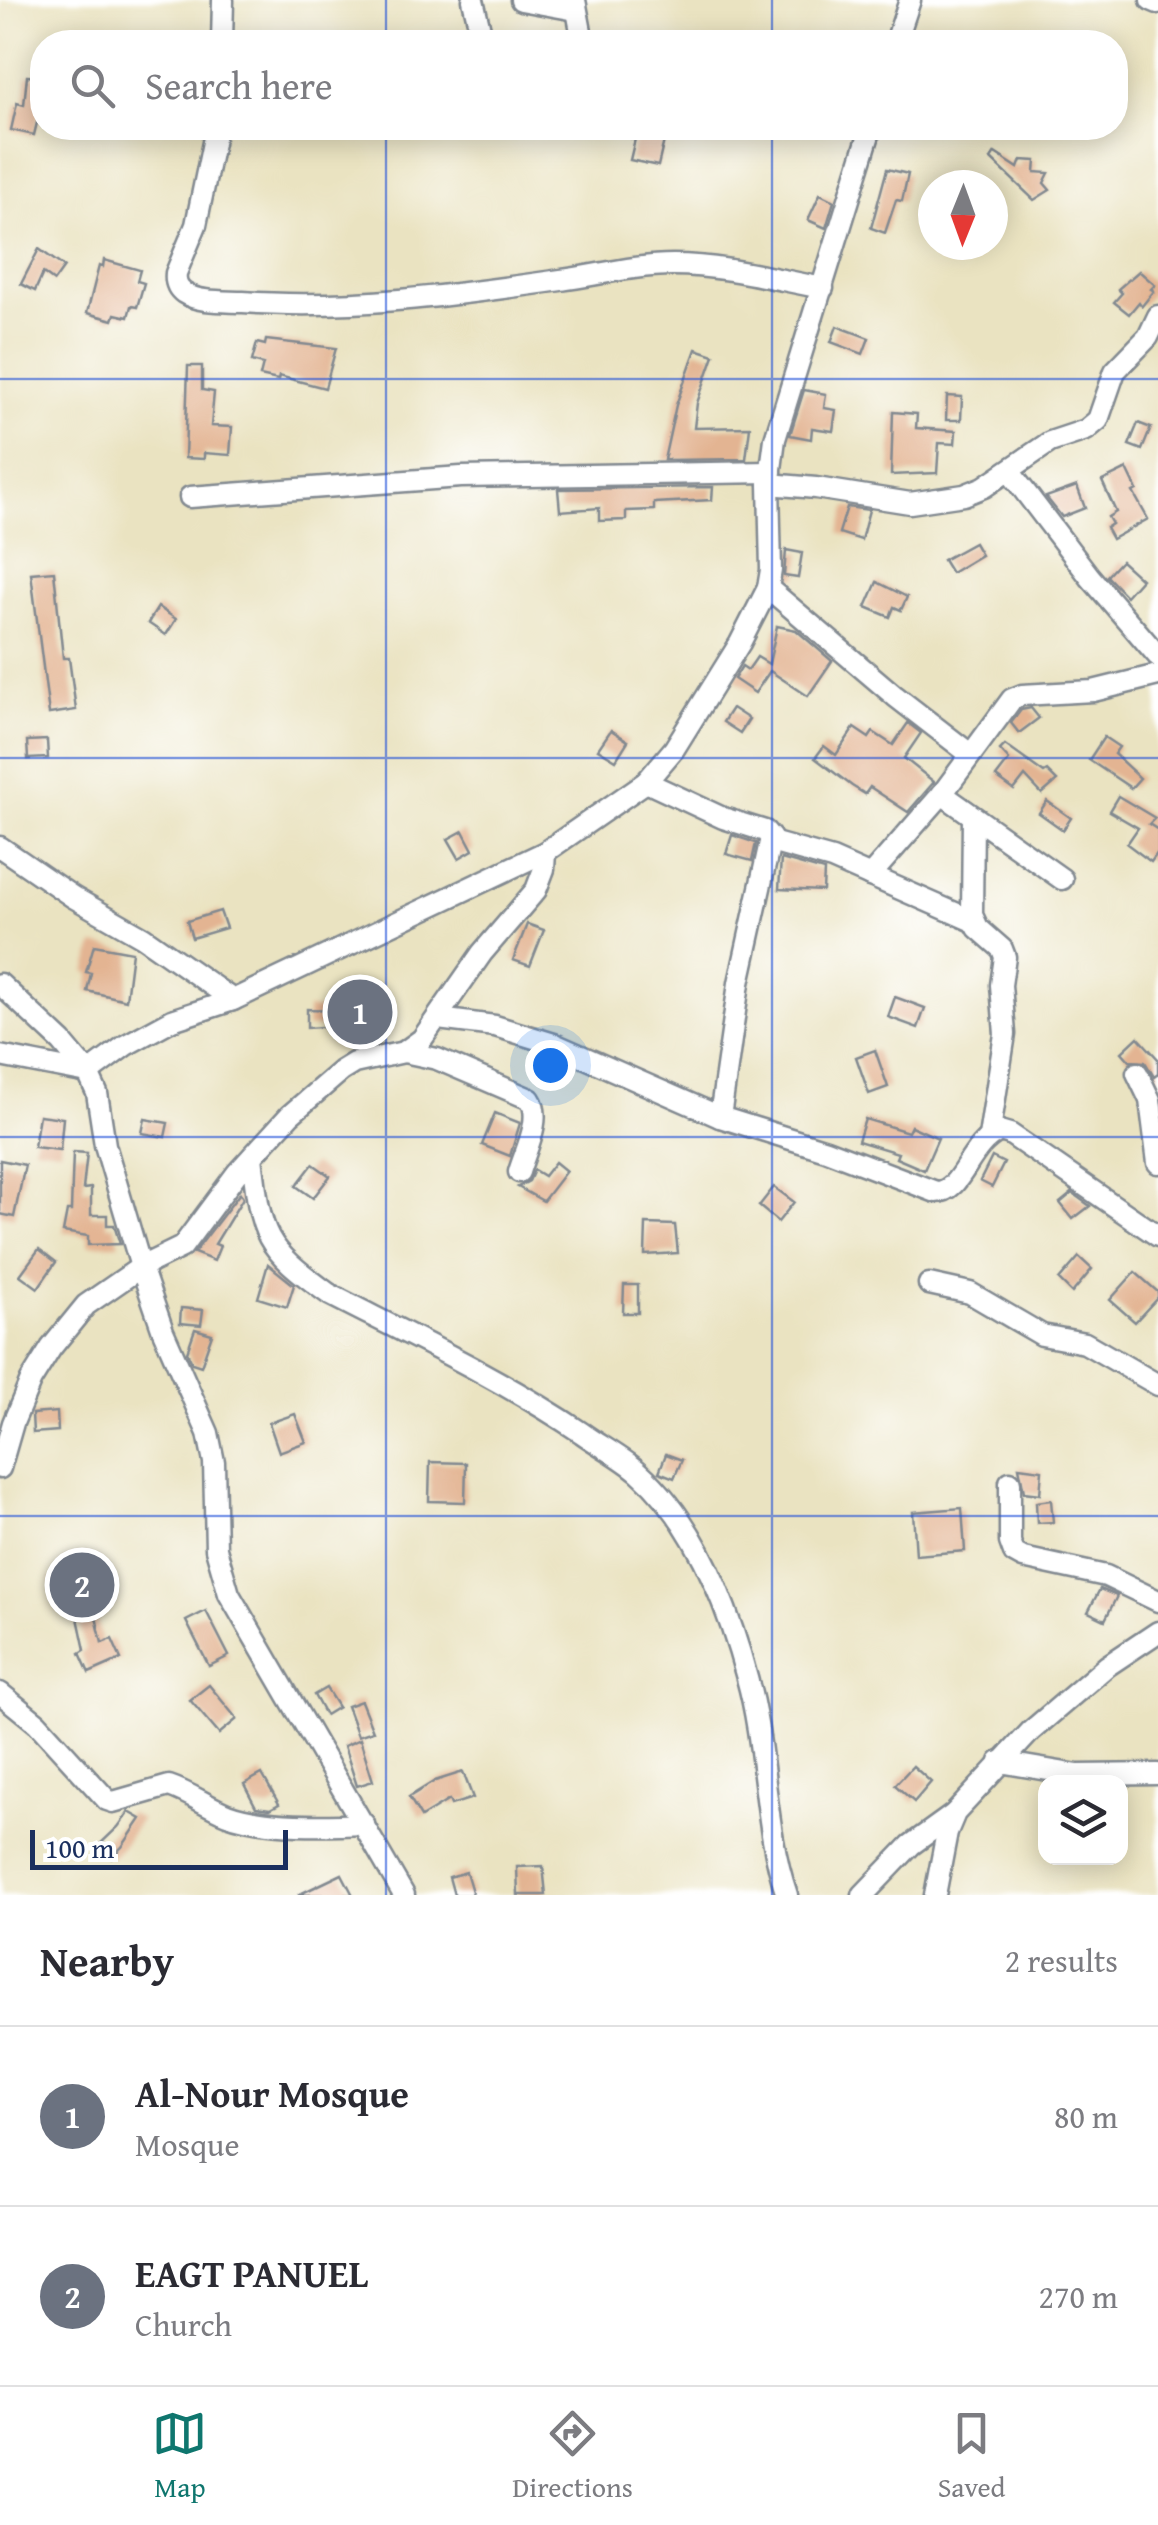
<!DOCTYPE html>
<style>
:root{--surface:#fff;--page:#f7f7f7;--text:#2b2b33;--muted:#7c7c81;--line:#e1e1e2;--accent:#0f766e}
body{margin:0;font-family:"Gentium Book Plus",serif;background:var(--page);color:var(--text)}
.controls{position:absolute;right:30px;bottom:30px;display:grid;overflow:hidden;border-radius:20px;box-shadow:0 5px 25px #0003}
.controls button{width:90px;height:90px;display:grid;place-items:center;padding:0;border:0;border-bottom:2px solid var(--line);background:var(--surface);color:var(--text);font:50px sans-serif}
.compass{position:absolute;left:918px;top:170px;width:90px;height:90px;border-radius:50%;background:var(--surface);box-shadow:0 5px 25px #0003;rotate:181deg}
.scale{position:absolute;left:30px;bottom:25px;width:258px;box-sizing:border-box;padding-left:10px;border:5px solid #1b2f5e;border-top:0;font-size:28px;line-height:35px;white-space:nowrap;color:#1b2f5e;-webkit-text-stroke:8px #fff;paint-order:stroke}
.you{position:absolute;left:550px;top:1065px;width:35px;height:35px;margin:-25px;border:8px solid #fff;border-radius:50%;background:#1a73e8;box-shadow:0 0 0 15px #1a73e833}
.badge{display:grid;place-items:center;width:65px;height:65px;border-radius:50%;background:var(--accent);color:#fff;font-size:32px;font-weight:700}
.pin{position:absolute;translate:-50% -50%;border:5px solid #fff;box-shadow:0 2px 10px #0006}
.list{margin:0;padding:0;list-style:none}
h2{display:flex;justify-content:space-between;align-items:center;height:130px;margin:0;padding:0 40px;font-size:42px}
h2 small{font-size:32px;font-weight:400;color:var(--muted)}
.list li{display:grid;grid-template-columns:65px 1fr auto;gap:30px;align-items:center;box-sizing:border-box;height:180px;padding:0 40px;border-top:2px solid var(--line)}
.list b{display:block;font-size:38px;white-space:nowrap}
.list p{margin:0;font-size:32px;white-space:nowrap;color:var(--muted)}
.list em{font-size:32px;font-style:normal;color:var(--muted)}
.icon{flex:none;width:55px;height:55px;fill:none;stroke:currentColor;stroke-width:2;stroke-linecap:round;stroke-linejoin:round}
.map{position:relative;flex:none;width:1158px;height:1895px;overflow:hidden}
.search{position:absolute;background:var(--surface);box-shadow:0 5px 25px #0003;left:30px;right:30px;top:30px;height:110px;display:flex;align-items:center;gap:25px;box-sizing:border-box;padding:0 35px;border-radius:40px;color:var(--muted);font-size:38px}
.sheet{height:490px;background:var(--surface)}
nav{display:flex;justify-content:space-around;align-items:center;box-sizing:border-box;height:140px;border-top:2px solid var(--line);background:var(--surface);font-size:28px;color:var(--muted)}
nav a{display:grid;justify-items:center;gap:5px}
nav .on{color:var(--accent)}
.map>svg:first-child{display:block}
.building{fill:#e3b492}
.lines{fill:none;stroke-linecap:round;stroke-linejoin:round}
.street-casing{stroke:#828990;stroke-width:25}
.street{stroke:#fff;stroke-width:20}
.grid{fill:none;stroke:#1d4ed8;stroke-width:2.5;stroke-opacity:0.55}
</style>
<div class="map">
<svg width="1158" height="1895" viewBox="0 0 1158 1895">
<rect width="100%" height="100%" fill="#fff"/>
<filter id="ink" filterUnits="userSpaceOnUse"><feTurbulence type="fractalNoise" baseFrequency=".01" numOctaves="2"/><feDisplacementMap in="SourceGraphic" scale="20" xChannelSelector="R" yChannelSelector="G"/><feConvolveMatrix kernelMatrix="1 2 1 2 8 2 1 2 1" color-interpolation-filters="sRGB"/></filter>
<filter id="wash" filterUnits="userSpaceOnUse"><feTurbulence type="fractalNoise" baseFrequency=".0048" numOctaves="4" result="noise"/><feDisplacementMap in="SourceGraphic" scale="40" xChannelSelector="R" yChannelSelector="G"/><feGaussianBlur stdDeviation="2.25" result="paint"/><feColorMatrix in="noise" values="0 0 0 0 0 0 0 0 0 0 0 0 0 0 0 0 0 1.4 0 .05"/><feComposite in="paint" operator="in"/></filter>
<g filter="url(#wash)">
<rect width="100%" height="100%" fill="#eae3c1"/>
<g id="blocks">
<g class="building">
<path d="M27,76L42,77V102L34,135L11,130L17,103L24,105Z"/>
<path d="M608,128H667L658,166L630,160L635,139L608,133Z"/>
<path d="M995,153L1018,168L1021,160L1036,161L1035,172L1049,173L1044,183L1050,190L1034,200L991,159Z"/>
<path d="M887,169L908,174L902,201L896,200L885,233L871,228Z"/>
<path d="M820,194L834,201L826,228L808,220Z"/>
<path d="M39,249L64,267L54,281L43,273L35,291L21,284Z"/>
<path d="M104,260L140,270L137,281L144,283L137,307L131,306L128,317L115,314L113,320L87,313L99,266L103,267Z"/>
<path d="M1139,271L1155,285L1151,289L1154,291L1142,306L1139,302L1129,314L1114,302L1122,293L1118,289Z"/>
<path d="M837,326L869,338L863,354L831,342Z"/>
<path d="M266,340L336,348L325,388L279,376L278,380L260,376L263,364L252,361L257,343L265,345Z"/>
<path d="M696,349L714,355L697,403L694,428L750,427L746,459L664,460L676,405Z"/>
<path d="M188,366H202V390L214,392L211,426L232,427L230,455L204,453V459L185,458Z"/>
<path d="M804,390L826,394L824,408L836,410L833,431L812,428L811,439L790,435Z"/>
<path d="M947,396L962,397L961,420H946Z"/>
<path d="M893,412L917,414L916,428L956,431L955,444L939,443L937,473L891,475Z"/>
<path d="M1138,423L1151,428L1142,450L1129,445Z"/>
<path d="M1127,469L1137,490L1133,492L1148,519L1112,539L1106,528L1112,524L1108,517L1116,512L1102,481Z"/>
<path d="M1077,486L1085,508L1062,517L1046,497Z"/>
<path d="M713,487L712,500L654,503V510L626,511V520L599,521V508L560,511L558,489Z"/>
<path d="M847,507L869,510L861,540L839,533Z"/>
<path d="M974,543L981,555L951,573L943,560Z"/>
<path d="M786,550L802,553L798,578L784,576Z"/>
<path d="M1121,561L1141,579L1126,596L1107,576Z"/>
<path d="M54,571L63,658H69L76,710L49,714L31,573Z"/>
<path d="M877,582L907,597L901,610L894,607L890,617L866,607Z"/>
<path d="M158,607L176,619L166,635L148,623Z"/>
<path d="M777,626L796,630L832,661L808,696L770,671L755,693L734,679L742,666L748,670L757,657L769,664Z"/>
<path d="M732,708L749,719L740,733L723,722Z"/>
<path d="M1031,708L1039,718L1019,733L1011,723L1021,710Z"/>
<path d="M908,723L921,733L904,758L934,782L908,812L870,787L865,794L852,786L815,758L824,746L836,755L854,728L869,738L873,732L893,745Z"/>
<path d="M611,730L628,741L616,760L598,749Z"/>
<path d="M1104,737L1119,747L1114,754L1140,778L1131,788L1089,760Z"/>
<path d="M47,740L48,758L28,759L27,741Z"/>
<path d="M1005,745L1044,773L1047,771L1057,781L1042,794L1025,776L1014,790L996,777L1009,760L1000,750Z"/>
<path d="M1118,796L1155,818L1149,824L1158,830V852L1151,862L1127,844L1138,828L1109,811Z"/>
<path d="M1047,801L1071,818L1063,830L1039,813Z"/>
<path d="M463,831L473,850L459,858L448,839Z"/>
<path d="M732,835L756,843L752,861L726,854Z"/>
<path d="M781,859L824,871L823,891L779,889Z"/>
<path d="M220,911L226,928L192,938L187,921Z"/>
<path d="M527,924L544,930L530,966L513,960Z"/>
<path d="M94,945L132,952L126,1000L87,991L91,973L86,972Z"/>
<path d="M339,992H352V1001H365V1024L307,1028V1009L338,1010Z"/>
<path d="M895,997L925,1008L918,1028L888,1017Z"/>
<path d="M1138,1037L1158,1059V1074L1154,1077L1145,1062L1130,1061L1122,1052Z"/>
<path d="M875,1050L888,1087L869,1094L856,1057Z"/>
<path d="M495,1113L520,1123L510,1156L482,1145Z"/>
<path d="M39,1115L63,1118L60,1150L34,1147Z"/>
<path d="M145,1119L168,1123L165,1137L142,1133Z"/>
<path d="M865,1119L908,1132L911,1126L938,1138L924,1170L896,1158L898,1153L858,1141Z"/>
<path d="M73,1152L87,1153L83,1189L91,1188V1215H107V1225H114L120,1244L88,1245V1236L63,1232L67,1211H71Z"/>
<path d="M992,1157L1004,1163L992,1187L980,1181Z"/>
<path d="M0,1160L25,1165L14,1217L0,1214Z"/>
<path d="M555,1162L566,1171L543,1201L518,1187L529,1181L534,1170L544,1176Z"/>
<path d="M313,1164L330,1176L313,1198L296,1186Z"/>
<path d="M774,1187L794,1202L778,1222L759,1206Z"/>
<path d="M240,1193L243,1198L215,1244L220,1246L214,1261L194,1253Z"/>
<path d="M1072,1193L1090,1206L1073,1219L1060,1203Z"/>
<path d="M646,1224L675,1225L678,1253L645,1255Z"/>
<path d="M39,1249L56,1262L38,1288L20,1275Z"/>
<path d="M1079,1257L1092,1269L1072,1293L1059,1280Z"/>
<path d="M268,1264L294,1285L287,1307L258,1298Z"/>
<path d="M1135,1272L1158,1292V1297L1135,1322L1110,1300Z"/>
<path d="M624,1285H638V1313H623Z"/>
<path d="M181,1308L203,1310L201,1325L180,1323Z"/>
<path d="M195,1329L212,1334L201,1366L192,1363L187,1352Z"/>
<path d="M57,1412L58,1431L33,1433L32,1414Z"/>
<path d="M295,1414L306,1442L279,1452L269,1423Z"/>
<path d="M666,1454L682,1460L674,1478L659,1472Z"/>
<path d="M430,1462L466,1463L465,1502L429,1501Z"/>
<path d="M1019,1467L1042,1470L1040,1494L1024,1492Z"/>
<path d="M1051,1500L1053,1522L1037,1523L1036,1502Z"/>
<path d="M962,1508L965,1551L916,1555L913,1512Z"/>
<path d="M85,1569L102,1643L112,1639L121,1659L89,1673L80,1653L85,1650L73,1595L57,1599L51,1579Z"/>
<path d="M1100,1589L1117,1596L1105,1620L1088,1612Z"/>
<path d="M206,1611L229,1656L209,1666L186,1621Z"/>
<path d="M209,1685L237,1719L219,1734L190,1700Z"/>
<path d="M326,1688L338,1707L325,1715L314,1695Z"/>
<path d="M361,1701L373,1731L358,1736L347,1706Z"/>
<path d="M360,1739L373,1781L357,1786L344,1746Z"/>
<path d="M913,1766L931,1782L914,1802L895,1785Z"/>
<path d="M463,1772L473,1798L451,1805L449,1800L421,1817L409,1797L435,1781Z"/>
<path d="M262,1774L279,1804L270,1809L256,1807L244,1784Z"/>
<path d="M129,1812L141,1819L122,1847L111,1858L99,1845L118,1827Z"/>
<path d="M543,1866L546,1895H518L517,1867Z"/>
<path d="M466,1872L473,1895H454L449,1877Z"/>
<path d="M342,1874L353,1895H298Z"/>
</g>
</g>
</g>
<g filter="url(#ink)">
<use href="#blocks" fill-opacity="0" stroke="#828990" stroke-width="2.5"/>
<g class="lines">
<defs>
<g id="street">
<path d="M473,0L483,42"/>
<path d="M521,0L576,10"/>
<path d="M575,0L583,42"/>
<path d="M1151,0L1158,3"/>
<path d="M222,42L223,0"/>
<path d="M896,42L910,0"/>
<path d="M216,128L196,225L176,273C175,282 177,288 184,293C199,303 226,301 243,302C349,310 456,295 561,280C598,275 635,265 673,265C723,265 774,279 823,288"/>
<path d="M1010,472L1090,577L1158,656"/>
<path d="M769,484L816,488L910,503L964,495L984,487L1050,442L1086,430L1098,420L1115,371L1148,337L1158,316"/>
<path d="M190,497L461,477L771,472"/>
<path d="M768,588L895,696L970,754"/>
<path d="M646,782L723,818L765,831L771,838L739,983L720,1117"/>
<path d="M942,794L1062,879"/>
<path d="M973,817L972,915L978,928L1002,949L1005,957L1001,985L1005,1034L989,1137"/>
<path d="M771,842L832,859L973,921"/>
<path d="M0,847L73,897L143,937L233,1000"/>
<path d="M870,876L942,794L1012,699L1022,695L1093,691L1158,675"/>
<path d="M0,984L62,1042L88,1073L97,1093L105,1145L141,1267L163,1331L208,1433L214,1462L216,1549L229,1594L404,1895"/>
<path d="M438,1019L495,1026L554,1044L720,1117L826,1150L936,1192C963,1192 967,1146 1000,1131L1010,1134L1158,1236"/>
<path d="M404,1052L437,1059L530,1099C543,1118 525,1151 519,1172"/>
<path d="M0,1056L88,1073L126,1045L172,1020L233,1000L545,852L646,782L674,749L740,643L768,588L771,570L769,484L775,439L871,128"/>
<path d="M1137,1073L1150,1100L1158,1163"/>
<path d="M252,1157C261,1237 263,1246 329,1294C415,1338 502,1379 582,1433C600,1446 622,1457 639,1472C696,1522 728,1607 747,1678C767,1749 763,1825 787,1895"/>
<path d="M929,1284L970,1293L1042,1335L1085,1343L1158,1385"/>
<path d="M0,1468L13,1423L31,1380L51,1348L86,1305L141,1267L182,1247L237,1173L290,1115L341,1071L354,1063L404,1052L422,1039L482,953L536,890L544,869L545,852"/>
<path d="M1010,1482V1542L1014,1553L1023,1558L1106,1576L1158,1601"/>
<path d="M0,1693L37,1723L107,1800L113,1802L169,1786C190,1793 207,1806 227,1814C262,1827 326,1826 364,1824"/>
<path d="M1000,1762L1078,1775L1158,1774"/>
<path d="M863,1895L911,1845L954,1814"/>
<path d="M935,1895L947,1832L955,1813L1031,1731L1107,1666L1158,1632"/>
</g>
</defs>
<use href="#street" class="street-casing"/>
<use href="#street" class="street"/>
</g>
</g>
<path class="grid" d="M386,0V42M772,0V42M386,128V1895M772,128V1895M0,379H1158M0,758H1158M0,1137H1158M0,1516H1158"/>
</svg>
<div class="controls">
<button><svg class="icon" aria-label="layers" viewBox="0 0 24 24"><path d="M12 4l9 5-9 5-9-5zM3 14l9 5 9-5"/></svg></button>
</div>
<svg class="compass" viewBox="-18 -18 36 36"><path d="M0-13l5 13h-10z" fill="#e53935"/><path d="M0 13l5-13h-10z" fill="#7c7c81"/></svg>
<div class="scale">100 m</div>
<div class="you"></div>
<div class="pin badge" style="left:360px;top:1012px;background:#6b7280">1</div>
<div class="pin badge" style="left:82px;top:1585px;background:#6b7280">2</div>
<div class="search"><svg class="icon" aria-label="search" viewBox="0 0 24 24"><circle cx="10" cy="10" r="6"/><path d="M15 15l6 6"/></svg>Search here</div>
</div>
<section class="sheet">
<h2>Nearby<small>2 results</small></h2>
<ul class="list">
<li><span class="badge" style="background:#6b7280">1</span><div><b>Al-Nour Mosque</b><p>Mosque</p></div><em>80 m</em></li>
<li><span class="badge" style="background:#6b7280">2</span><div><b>EAGT PANUEL</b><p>Church</p></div><em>270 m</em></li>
</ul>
</section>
<nav>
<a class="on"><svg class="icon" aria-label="map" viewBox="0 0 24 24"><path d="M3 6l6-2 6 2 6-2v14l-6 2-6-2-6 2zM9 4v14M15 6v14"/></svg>Map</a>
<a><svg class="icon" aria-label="directions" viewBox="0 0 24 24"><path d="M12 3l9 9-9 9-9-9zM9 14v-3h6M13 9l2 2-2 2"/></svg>Directions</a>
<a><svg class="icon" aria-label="saved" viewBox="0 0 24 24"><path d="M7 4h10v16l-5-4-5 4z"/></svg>Saved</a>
</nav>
